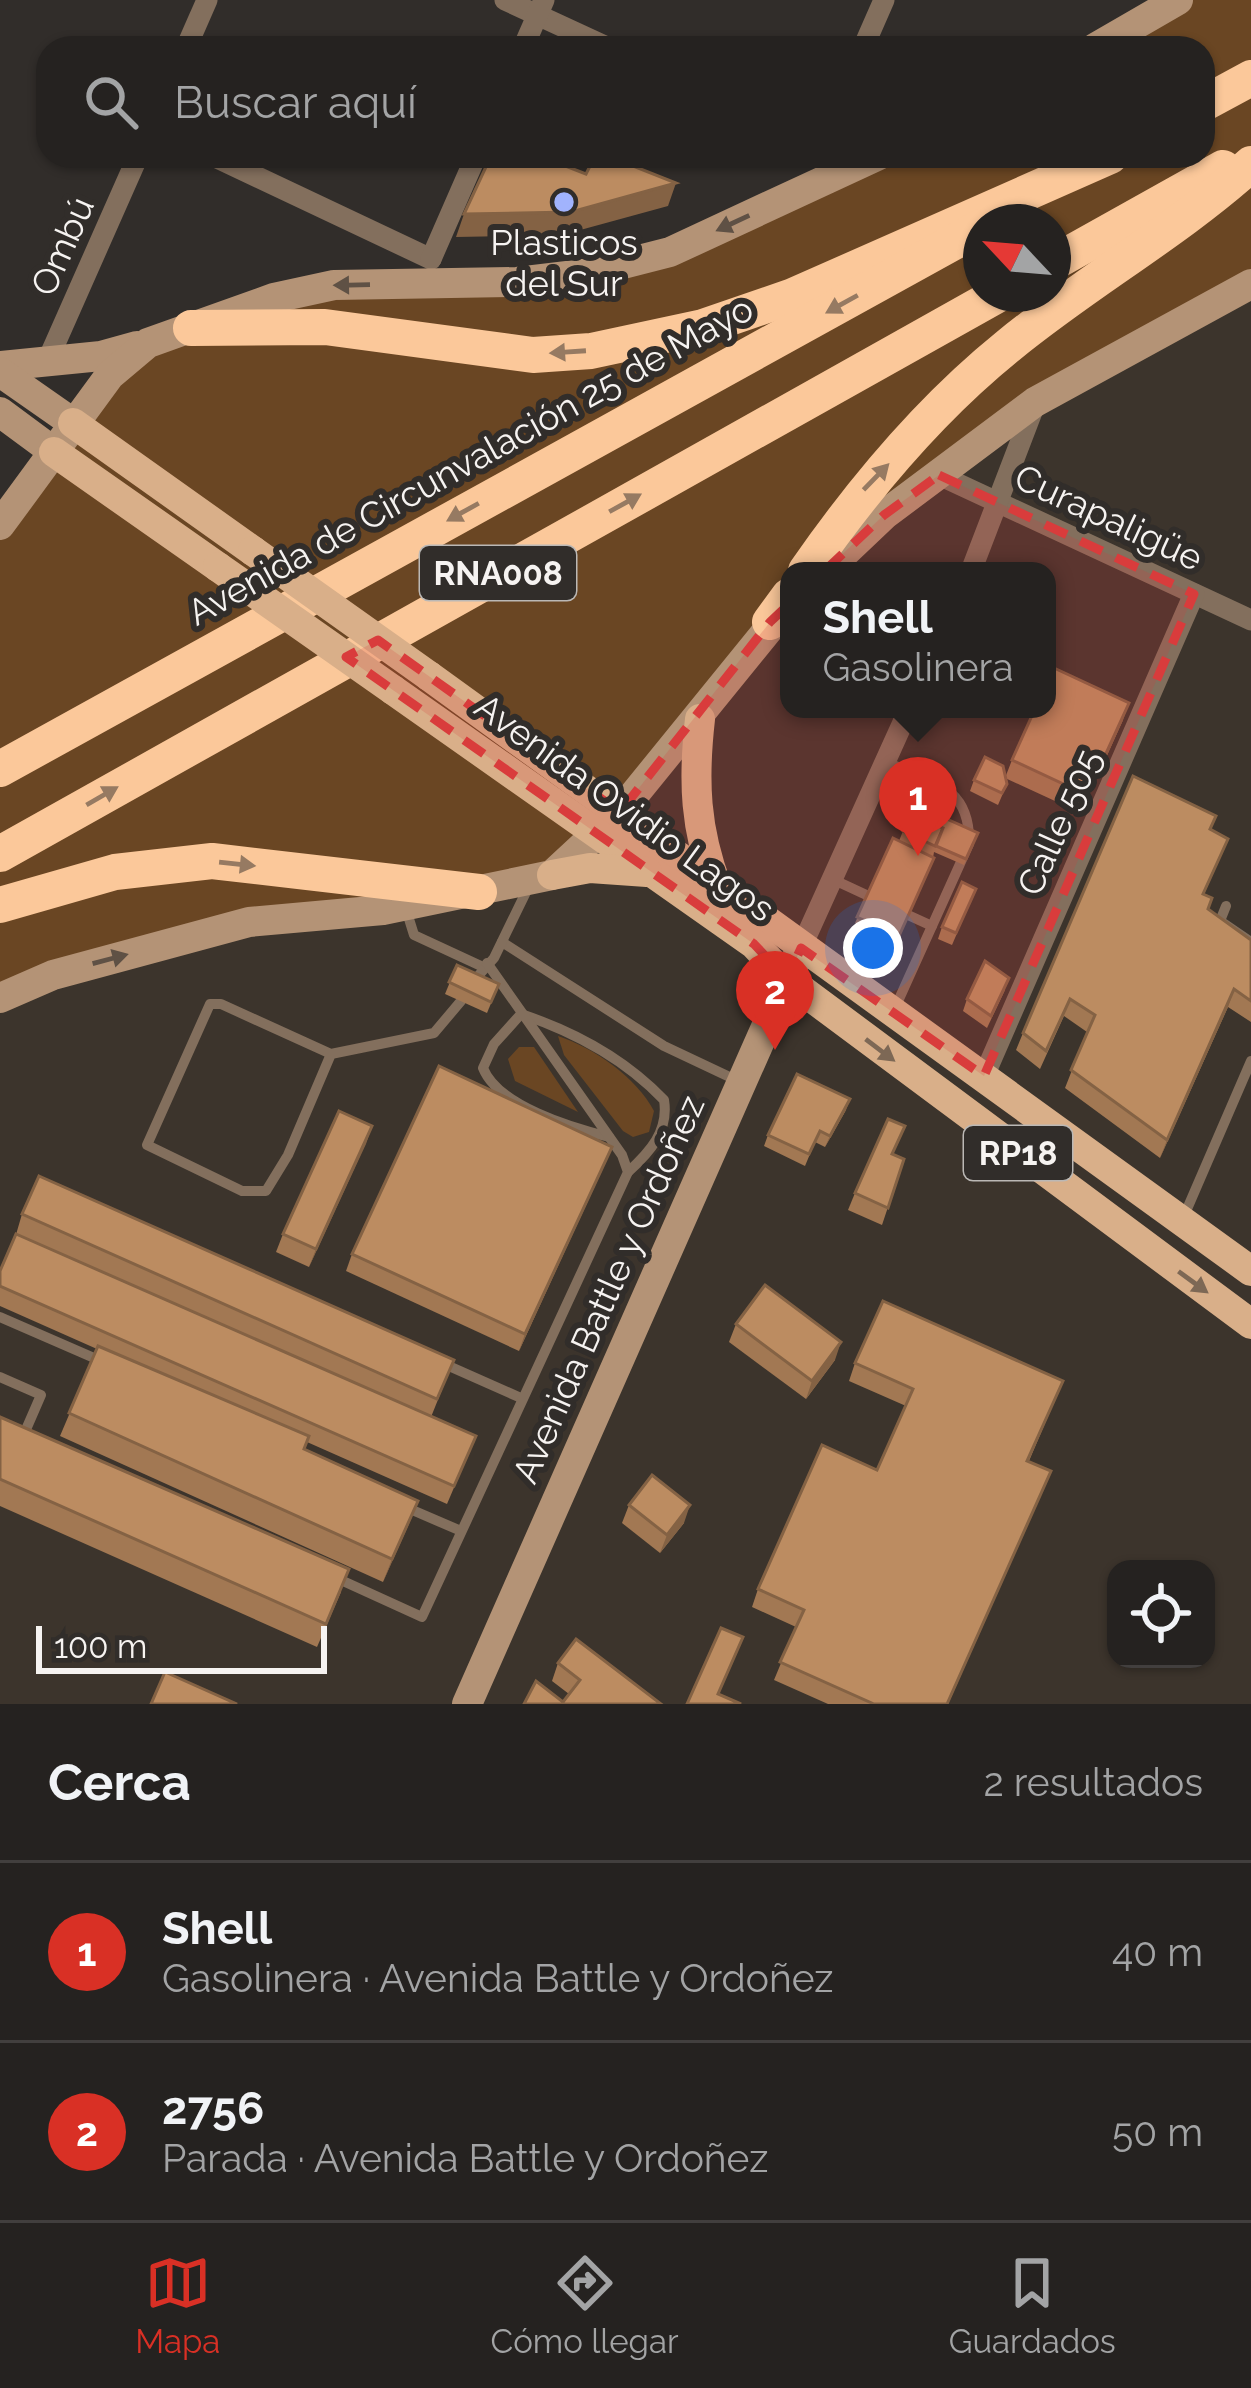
<!DOCTYPE html>
<html lang="es">
<meta charset="utf-8">
<style>
:root{--surface:#252220;--page:#2d2a29;--text:#f1f3f6;--muted:#a3a4a5;--line:#423f3e;--accent:#d93025}
body{margin:0;font-family:Raleway,sans-serif;background:var(--page);color:var(--text)}
.controls{position:absolute;right:36px;bottom:36px;display:grid;overflow:hidden;border-radius:24px;box-shadow:0 3px 9px #0004}
.controls button{width:108px;height:108px;display:grid;place-items:center;padding:0;border:0;border-bottom:3px solid var(--line);background:var(--surface);color:var(--text);font:60px sans-serif}
.compass{position:absolute;left:963px;top:204px;width:108px;height:108px;border-radius:50%;background:var(--surface);box-shadow:0 3px 9px #0004;rotate:296deg}
.scale{position:absolute;left:36px;bottom:30px;width:291px;box-sizing:border-box;padding-left:12px;border:6px solid #f6f3f1;border-top:0;font-size:33px;line-height:42px;white-space:nowrap;color:#f6f3f1;-webkit-text-stroke:9px #312d2a;paint-order:stroke}
.you{position:absolute;left:873px;top:948px;width:42px;height:42px;margin:-30px;border:9px solid #fff;border-radius:50%;background:#1a73e8;box-shadow:0 0 0 18px #1a73e833}
.badge{display:grid;place-items:center;width:78px;height:78px;border-radius:50%;background:var(--accent);color:#fff;font-size:39px;font-weight:700}
.pin{position:absolute;translate:-50% -99px;filter:drop-shadow(0 3px 6px #0008)}
.pin::after{content:'';position:absolute;top:63px;width:42px;height:36px;background:inherit;clip-path:polygon(0 0,100% 0,50% 100%)}
.popup{position:absolute;left:780px;top:562px;width:276px;height:156px;box-sizing:border-box;display:grid;place-content:center;border-radius:24px;background:var(--surface);filter:drop-shadow(0 3px 9px #0005);font-size:39px;white-space:nowrap;color:var(--muted)}
.popup b{font-size:45px;color:var(--text)}
.popup::after{content:'';position:absolute;left:50%;top:100%;margin-left:-24px;border:24px solid transparent;border-top-color:var(--surface)}
.list{margin:0;padding:0;list-style:none}
h2{display:flex;justify-content:space-between;align-items:center;height:156px;margin:0;padding:0 48px;font-size:51px}
h2 small{font-size:39px;font-weight:400;color:var(--muted)}
.list li{display:grid;grid-template-columns:78px 1fr auto;gap:36px;align-items:center;box-sizing:border-box;height:180px;padding:0 48px;border-top:3px solid var(--line)}
.list b{display:block;font-size:45px;white-space:nowrap}
.list p{margin:0;font-size:39px;white-space:nowrap;color:var(--muted)}
.list em{font-size:39px;font-style:normal;color:var(--muted)}
.icon{flex:none;width:66px;height:66px;fill:none;stroke:currentColor;stroke-width:2;stroke-linecap:round;stroke-linejoin:round}
.map{position:relative;flex:none;width:1251px;height:1704px;overflow:hidden}
.search{position:absolute;background:var(--surface);box-shadow:0 3px 9px #0004;left:36px;right:36px;top:36px;height:132px;display:flex;align-items:center;gap:30px;box-sizing:border-box;padding:0 42px;border-radius:36px;color:var(--muted);font-size:45px}
.sheet{height:516px;background:var(--surface)}
nav{display:flex;justify-content:space-around;align-items:center;box-sizing:border-box;height:168px;border-top:3px solid var(--line);background:var(--surface);font-size:33px;color:var(--muted)}
nav a{display:grid;justify-items:center;gap:6px}
nav .on{color:var(--accent)}
.map>svg:first-child{display:block}
.built{fill:#3c342c;fill-rule:evenodd}
.green{fill:#6a4623;fill-rule:evenodd}
.lines{fill:none;stroke-linecap:round;stroke-linejoin:round}
.service{stroke:#836f5d;stroke-width:10}
.minor{stroke:#836f5d;stroke-width:21}
.secondary{stroke:#b49376;stroke-width:30}
.primary{stroke:#d9af89;stroke-width:30}
.motorway{stroke:#fbc89a;stroke-width:36}
.primary-bridge{stroke:#d9af89;stroke-width:30}
.wall{fill:#a27853}
.shaded-wall{fill:#846244}
.building{fill:#bc8c61;stroke:#846244;stroke-width:3}
.oneway{fill:#5f5145}
.oneway2{fill:#967a62}
.oneway3{fill:#7d6855}
.marked{fill:#d93c3c;fill-opacity:0.2;stroke:#d93c3c;stroke-width:9;stroke-dasharray:24 15;stroke-linejoin:round}
.poi-dot{fill:#a1b3fd;stroke:#312d2a;stroke-width:4.5}
.labels{text-anchor:middle;dominant-baseline:central;stroke-width:12;stroke-linejoin:round;paint-order:stroke}
.shield{fill:#312d2a;stroke:#bbb8b5;stroke-width:3}
.shield-label{font-size:33px;font-weight:bold;fill:#f6f3f1}
.poi-label{font-size:36px;fill:#f6f3f1;stroke:#312d2a}
.street-label{font-size:36px;fill:#f6f3f1;stroke:#312d2a}
</style>
<div class="map">
<svg width="1251" height="1704" viewBox="0 0 1251 1704">
<rect width="100%" height="100%" fill="#312d2a"/>
<path class="built" d="M1251,284V1704H0V999L789,605V709H1047V571H825L987,439ZM1116,1569H1206V1659H1116Z"/>
<g class="green">
<path d="M1178,0H1251V284L789,571V605L552,875L249,922L0,998V525L110,375L274,298L584,274L877,156H1203V48H1095ZM981,222H1053V294H981Z"/>
<path d="M558,1036C594,1048 636,1077 654,1111L649,1132L633,1137L623,1131L564,1055Z"/>
<path d="M519,1047H534L578,1112L515,1081L508,1059Z"/>
</g>
<g class="lines">
<g class="service">
<path d="M886,762C932,781 971,786 969,844L895,1008"/>
<path d="M832,879L875,899"/>
<path d="M405,906L414,935L481,966"/>
<path d="M1226,906L1220,921L1251,942"/>
<path d="M897,910L932,926"/>
<path d="M502,942L664,1046L736,1080"/>
<path d="M471,984L494,958L528,888"/>
<path d="M331,1054L288,1155L266,1191H242L147,1145L210,1004H221L331,1054L434,1033L461,1001"/>
<path d="M609,1137C572,1128 498,1106 483,1068L494,1044L521,1014C575,1032 624,1058 664,1100C669,1131 650,1152 628,1172"/>
<path d="M1184,1216L1251,1061"/>
<path d="M0,1317L101,1361"/>
<path d="M442,1363L521,1398"/>
<path d="M0,1377L41,1395L21,1441"/>
<path d="M403,1506L461,1531"/>
<path d="M332,1576L422,1617L628,1172L622,1155L487,963"/>
</g>
<g class="minor">
<path d="M505,0L609,48"/>
<path d="M186,48L207,0"/>
<path d="M523,48L544,0"/>
<path d="M863,48L884,0"/>
<path d="M213,156L431,259"/>
<path d="M431,259L476,156"/>
<path d="M46,364L138,156"/>
<path d="M939,475L1251,620"/>
<path d="M971,571L1035,404"/>
<path d="M801,948L909,709"/>
<path d="M984,1076L1194,594"/>
</g>
<g class="secondary">
<path d="M1095,48L1178,0"/>
<path d="M0,366L101,356L137,346"/>
<path d="M0,372L73,423"/>
<path d="M0,412L54,452"/>
<path d="M0,525L110,375L148,343L274,298L334,285L517,282L584,274L670,252L877,156"/>
<path d="M825,571L884,515L1035,402L1251,284"/>
<path d="M0,998L53,975L249,922L383,910L552,875L620,812L785,609"/>
<path d="M467,1704L801,948"/>
</g>
<g class="primary">
<path d="M73,423L253,551"/>
<path d="M54,452L218,567"/>
<path d="M429,676L1251,1271"/>
<path d="M393,690L754,944L787,979L1251,1324"/>
<path d="M700,719C693,781 695,829 717,887"/>
<path d="M552,875L590,868L647,872"/>
</g>
<g class="motorway">
<path d="M1203,104L1251,78"/>
<path d="M1053,263L1223,168"/>
<path d="M191,328L325,327L533,355L591,351L703,327L793,296L1110,156"/>
<path d="M806,571C863,489 930,409 1008,346C1087,281 1176,232 1251,164"/>
<path d="M770,622L789,596"/>
<path d="M0,769L981,227"/>
<path d="M0,854L999,294"/>
<path d="M0,905L115,872L212,861L479,892"/>
</g>
<g class="primary-bridge">
<path d="M253,551L429,676"/>
<path d="M218,567L393,690"/>
</g>
</g>
<g class="wall">
<path d="M1123,720L1081,813L1005,778L1007,784L998,805L970,791L974,780L1005,778L1012,760Z"/>
<path d="M936,825L978,833L964,865L934,852L932,864L897,942L855,923L893,838L899,841L903,831Z"/>
<path d="M1211,830L1221,856L1204,894L1208,909L1251,940V1022L1228,1007L1160,1158L1065,1088L1087,1032L1064,1016L1040,1069L1016,1050L1023,1033Z"/>
<path d="M976,889L952,945L938,939L942,927Z"/>
<path d="M457,965L499,984L487,1013L445,994Z"/>
<path d="M1005,990L987,1028L963,1011L967,999Z"/>
<path d="M846,1110L825,1147L815,1142L805,1166L764,1146L768,1135Z"/>
<path d="M372,1126L309,1267L276,1252L283,1234Z"/>
<path d="M612,1147L519,1351L346,1271L352,1254Z"/>
<path d="M894,1155L904,1159L882,1225L848,1210L855,1193Z"/>
<path d="M22,1214L454,1360L431,1417L476,1436L447,1504L307,1442L304,1449L418,1501L383,1582L60,1436L97,1349L0,1306V1271L15,1238Z"/>
<path d="M736,1324L835,1360L806,1399L729,1342Z"/>
<path d="M855,1363L1063,1381L1029,1461L1044,1488L948,1704H828L774,1680L796,1627L752,1607L758,1589L877,1470L906,1406L849,1381Z"/>
<path d="M0,1417L341,1592L317,1647L0,1506Z"/>
<path d="M629,1505L684,1523L660,1553L622,1523Z"/>
<path d="M558,1663L661,1704L563,1702L569,1694L552,1681Z"/>
</g>
<g class="shaded-wall">
<path d="M676,183L668,206L562,235L456,237L464,214Z"/>
<path d="M1129,703L1123,720L1081,813L1087,795Z"/>
<path d="M1234,989L1228,1007L1160,1158L1167,1140Z"/>
<path d="M850,1099L846,1110L825,1147L830,1136Z"/>
<path d="M372,1126L366,1144L309,1267L316,1249Z"/>
<path d="M612,1147L605,1164L519,1351L525,1334Z"/>
<path d="M841,1342L835,1360L806,1399L812,1381Z"/>
<path d="M418,1501L409,1524L383,1582L392,1559Z"/>
<path d="M690,1505L684,1523L660,1553L667,1535Z"/>
</g>
<g class="building">
<path d="M491,156H540L586,174L595,156H608L676,183L571,212L464,214Z"/>
<path d="M1054,668L1129,703L1087,795L1012,760L1035,709H1047V683Z"/>
<path d="M985,757L1003,766L1007,784L1002,793L974,780Z"/>
<path d="M1133,776L1216,816L1210,829L1228,839L1203,894L1212,898L1208,909L1251,940V1001L1234,989L1167,1140L1071,1070L1095,1015L1070,999L1046,1051L1023,1033Z"/>
<path d="M911,813L943,828L935,846L903,831Z"/>
<path d="M940,816L978,833L966,859L936,846L943,828L936,825Z"/>
<path d="M893,838L934,858L899,936L857,917Z"/>
<path d="M962,882L976,889L956,933L942,927Z"/>
<path d="M985,961L1009,978L991,1016L967,999Z"/>
<path d="M457,965L499,984L491,1002L449,982Z"/>
<path d="M439,1066L612,1147L525,1334L352,1254Z"/>
<path d="M797,1074L850,1099L830,1136L820,1131L809,1154L768,1135Z"/>
<path d="M339,1111L372,1126L316,1249L283,1234Z"/>
<path d="M888,1119L905,1126L892,1154L904,1159L888,1208L855,1193Z"/>
<path d="M39,1176L454,1360L437,1399L22,1214Z"/>
<path d="M16,1234L476,1436L454,1486L0,1286V1271Z"/>
<path d="M765,1285L841,1342L812,1381L736,1324Z"/>
<path d="M883,1301L1063,1381L1027,1461L1051,1471L947,1704H874L780,1662L804,1610L758,1589L822,1445L877,1470L913,1389L855,1363Z"/>
<path d="M98,1346L309,1436L304,1449L418,1501L392,1559L69,1413Z"/>
<path d="M0,1417L349,1569L326,1624L0,1479Z"/>
<path d="M652,1475L690,1505L667,1535L629,1505Z"/>
<path d="M721,1628L743,1637L718,1694L741,1704H687Z"/>
<path d="M576,1639L661,1704H524L536,1681L563,1702L580,1680L558,1663Z"/>
<path d="M165,1672L237,1704H151Z"/>
</g>
<defs><path id="oneway-solid" d="M-6-.8H1V-3.2L6.5 0L1 3.2V.8H-6Z" transform="scale(3)"/></defs>
<g class="oneway">
<use href="#oneway-solid" transform="translate(733 223) rotate(155)"/>
<use href="#oneway-solid" transform="translate(352 285) rotate(179)"/>
<use href="#oneway-solid" transform="translate(110 959) rotate(-15)"/>
</g>
<g class="oneway2">
<use href="#oneway-solid" transform="translate(842 304) rotate(151)"/>
<use href="#oneway-solid" transform="translate(568 352) rotate(176)"/>
<use href="#oneway-solid" transform="translate(876 477) rotate(-46)"/>
<use href="#oneway-solid" transform="translate(625 503) rotate(-29)"/>
<use href="#oneway-solid" transform="translate(463 512) rotate(151)"/>
<use href="#oneway-solid" transform="translate(102 796) rotate(-30)"/>
<use href="#oneway-solid" transform="translate(237 864) rotate(6)"/>
</g>
<g class="oneway3">
<use href="#oneway-solid" transform="translate(880 1050) rotate(37)"/>
<use href="#oneway-solid" transform="translate(1193 1282) rotate(36)"/>
</g>
<path class="marked" d="M939,475L1194,594L984,1076L801,948L787,979L754,944L346,657L378,640L620,812L770,622L884,515Z"/>
<circle class="poi-dot" cx="564" cy="202" r="12"/>
<g class="labels">
<g class="shield">
<rect x="420" y="546" width="156" height="54" rx="9"/>
<rect x="964" y="1126" width="108" height="54" rx="9"/>
</g>
<g class="shield-label">
<text x="498" y="573">RNA008</text>
<text x="1018" y="1153">RP18</text>
</g>
<g class="poi-label">
<text x="564" y="242">Plasticos<tspan x="564" dy="41">del Sur</tspan></text>
</g>
<g class="street-label">
<text transform="translate(62 246) rotate(-66)">Ombú</text>
<text transform="translate(470 460) rotate(-29)">Avenida de Circunvalación 25 de Mayo</text>
<text transform="translate(1109 517) rotate(25)">Curapaligüe</text>
<text transform="translate(625 807) rotate(36)">Avenida Ovidio Lagos</text>
<text transform="translate(1059 822) rotate(-66)">Calle 505</text>
<text transform="translate(608 1289) rotate(-66)">Avenida Battle y Ordoñez</text>
</g>
</g>
</svg>
<div class="controls">
<button><svg class="icon" aria-label="locate" viewBox="0 0 24 24"><circle cx="12" cy="12" r="6"/><path d="M12 2v4M12 18v4M2 12h4M18 12h4"/></svg></button>
</div>
<svg class="compass" viewBox="-18 -18 36 36"><path d="M0-13l5 13h-10z" fill="#e53935"/><path d="M0 13l5-13h-10z" fill="#a3a4a5"/></svg>
<div class="scale">100 m</div>
<div class="you"></div>
<div class="pin badge" style="left:918px;top:856px">1</div>
<div class="popup"><b>Shell</b>Gasolinera</div>
<div class="pin badge" style="left:775px;top:1050px">2</div>
<div class="search"><svg class="icon" aria-label="search" viewBox="0 0 24 24"><circle cx="10" cy="10" r="6"/><path d="M15 15l6 6"/></svg>Buscar aquí</div>
</div>
<section class="sheet">
<h2>Cerca<small>2 resultados</small></h2>
<ul class="list">
<li><span class="badge">1</span><div><b>Shell</b><p>Gasolinera · Avenida Battle y Ordoñez</p></div><em>40 m</em></li>
<li><span class="badge">2</span><div><b>2756</b><p>Parada · Avenida Battle y Ordoñez</p></div><em>50 m</em></li>
</ul>
</section>
<nav>
<a class="on"><svg class="icon" aria-label="map" viewBox="0 0 24 24"><path d="M3 6l6-2 6 2 6-2v14l-6 2-6-2-6 2zM9 4v14M15 6v14"/></svg>Mapa</a>
<a><svg class="icon" aria-label="directions" viewBox="0 0 24 24"><path d="M12 3l9 9-9 9-9-9zM9 14v-3h6M13 9l2 2-2 2"/></svg>Cómo llegar</a>
<a><svg class="icon" aria-label="saved" viewBox="0 0 24 24"><path d="M7 4h10v16l-5-4-5 4z"/></svg>Guardados</a>
</nav>
